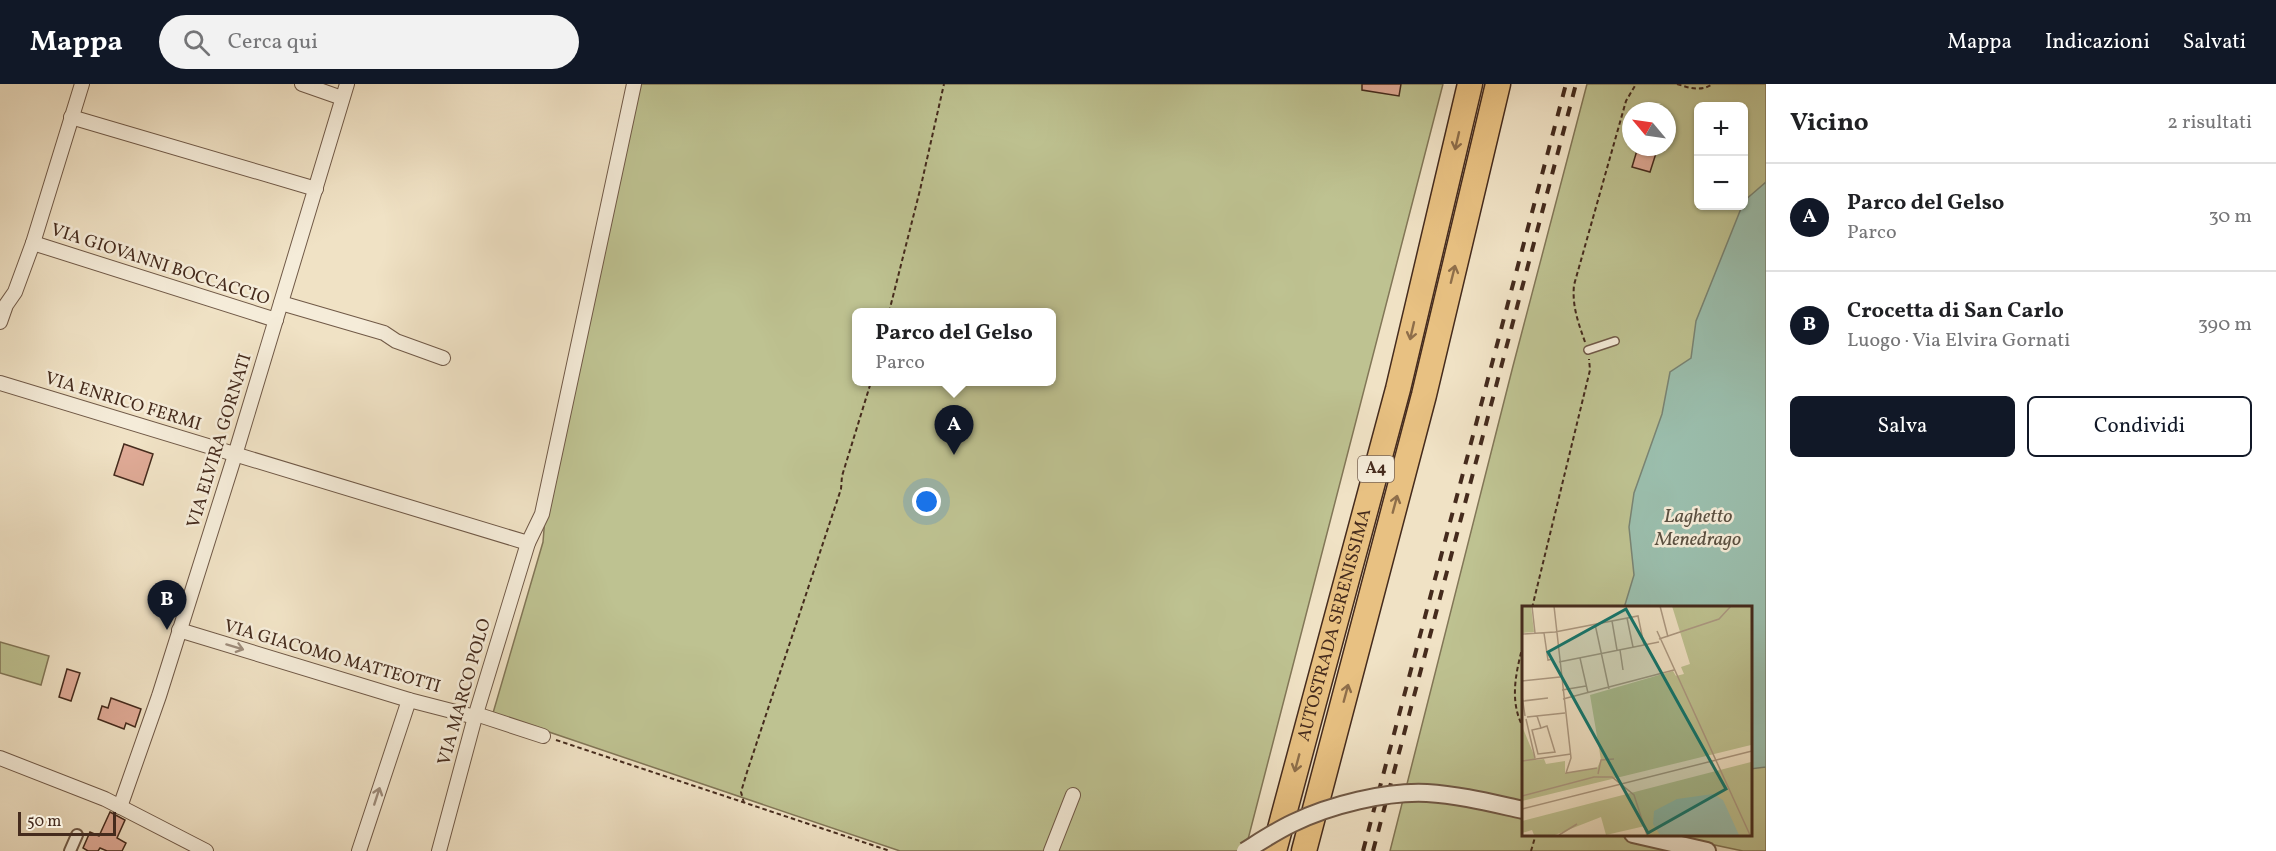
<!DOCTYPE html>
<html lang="it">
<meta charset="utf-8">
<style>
:root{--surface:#fff;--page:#f2f2f2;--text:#202124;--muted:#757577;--line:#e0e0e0;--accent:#111827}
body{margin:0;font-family:Vollkorn,serif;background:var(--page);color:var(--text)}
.controls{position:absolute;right:18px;top:18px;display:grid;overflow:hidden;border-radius:9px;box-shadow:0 2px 4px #0004}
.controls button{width:54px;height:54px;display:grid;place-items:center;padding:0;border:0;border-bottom:2px solid var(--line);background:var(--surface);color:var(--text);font:30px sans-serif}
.compass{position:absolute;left:1622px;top:18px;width:54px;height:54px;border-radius:50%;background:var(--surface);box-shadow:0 2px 4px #0004;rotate:299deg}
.scale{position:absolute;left:18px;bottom:15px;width:98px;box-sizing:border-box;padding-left:6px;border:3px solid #452b1d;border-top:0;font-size:16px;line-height:21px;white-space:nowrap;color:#452b1d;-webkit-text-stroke:4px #f5ecd9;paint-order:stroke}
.you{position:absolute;left:927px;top:418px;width:21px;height:21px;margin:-15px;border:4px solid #fff;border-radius:50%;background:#1a73e8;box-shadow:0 0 0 9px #1a73e833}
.badge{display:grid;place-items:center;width:39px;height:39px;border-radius:50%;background:var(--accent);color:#fff;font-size:20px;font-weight:700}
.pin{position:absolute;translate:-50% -50px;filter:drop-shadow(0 2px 3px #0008)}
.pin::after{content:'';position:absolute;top:32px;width:21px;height:18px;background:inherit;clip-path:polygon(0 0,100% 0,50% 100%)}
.popup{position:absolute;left:852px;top:224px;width:204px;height:78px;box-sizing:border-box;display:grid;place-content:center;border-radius:9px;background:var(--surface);filter:drop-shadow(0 2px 4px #0005);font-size:20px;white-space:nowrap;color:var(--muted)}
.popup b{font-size:22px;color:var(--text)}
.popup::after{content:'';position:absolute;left:50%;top:100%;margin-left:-12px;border:12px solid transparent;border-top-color:var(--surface)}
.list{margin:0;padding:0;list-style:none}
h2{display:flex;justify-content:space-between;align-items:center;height:78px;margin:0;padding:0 24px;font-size:26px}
h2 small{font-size:20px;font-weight:400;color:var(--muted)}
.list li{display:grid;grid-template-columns:39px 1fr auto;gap:18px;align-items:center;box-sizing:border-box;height:108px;padding:0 24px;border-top:2px solid var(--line)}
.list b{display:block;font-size:22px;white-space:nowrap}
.list p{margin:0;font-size:20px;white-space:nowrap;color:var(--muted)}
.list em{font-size:20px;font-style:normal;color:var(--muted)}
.actions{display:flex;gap:12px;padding:18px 24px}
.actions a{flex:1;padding:14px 0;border:2px solid var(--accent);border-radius:9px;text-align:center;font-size:21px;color:var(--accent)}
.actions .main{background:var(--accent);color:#fff}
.icon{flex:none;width:33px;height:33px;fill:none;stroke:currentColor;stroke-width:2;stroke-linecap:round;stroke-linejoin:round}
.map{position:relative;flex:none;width:1766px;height:767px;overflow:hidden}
header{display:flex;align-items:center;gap:36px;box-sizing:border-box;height:84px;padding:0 30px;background:var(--accent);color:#fff}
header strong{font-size:28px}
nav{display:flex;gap:33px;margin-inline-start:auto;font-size:21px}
.search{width:420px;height:54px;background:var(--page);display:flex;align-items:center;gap:15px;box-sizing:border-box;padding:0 21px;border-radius:33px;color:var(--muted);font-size:22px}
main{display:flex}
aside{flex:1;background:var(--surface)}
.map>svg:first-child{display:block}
.green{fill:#bec291;stroke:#827657;stroke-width:1.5;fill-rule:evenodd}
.water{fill:#9bbfae;stroke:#798474;stroke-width:1.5}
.building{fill:#dfaa96;stroke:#452b1d;stroke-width:1.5}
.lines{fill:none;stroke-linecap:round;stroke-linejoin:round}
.service-casing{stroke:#705947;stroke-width:10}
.pedestrian-casing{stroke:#705947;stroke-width:14}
.minor-casing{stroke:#705947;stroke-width:16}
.tertiary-casing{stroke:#705947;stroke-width:20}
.motorway-casing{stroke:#452b1d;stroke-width:27}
.path{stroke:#452b1d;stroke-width:2;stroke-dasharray:4.5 3;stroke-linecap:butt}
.service{stroke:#f5ecd9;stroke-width:7}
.pedestrian{stroke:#f5ecd9;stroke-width:10}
.minor{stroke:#f5ecd9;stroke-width:14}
.tertiary{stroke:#f5ecd9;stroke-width:16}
.motorway{stroke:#e8c182;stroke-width:24}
.rail{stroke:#452b1d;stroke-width:4;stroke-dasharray:10 10;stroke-linecap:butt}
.tertiary-bridge-casing{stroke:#705947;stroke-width:20;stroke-linecap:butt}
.tertiary-bridge{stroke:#f5ecd9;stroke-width:16}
.oneway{stroke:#8e6e4a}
.oneway2{stroke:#9d8c7b}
.labels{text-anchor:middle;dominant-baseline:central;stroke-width:5;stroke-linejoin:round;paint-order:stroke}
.shield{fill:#f5ecd9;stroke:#7a6555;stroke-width:1.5}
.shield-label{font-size:16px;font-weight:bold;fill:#452b1d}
.street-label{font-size:18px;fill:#452b1d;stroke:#f5ecd9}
.water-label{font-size:20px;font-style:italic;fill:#5a5041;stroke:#f5ecd9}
.inset-road{fill:none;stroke:#ac9982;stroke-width:1.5}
.view{fill:#0f766e;fill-opacity:0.15;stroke:#0f766e;stroke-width:3}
.inset-edge{fill:none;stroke:#452b1d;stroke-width:3}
</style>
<header>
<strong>Mappa</strong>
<div class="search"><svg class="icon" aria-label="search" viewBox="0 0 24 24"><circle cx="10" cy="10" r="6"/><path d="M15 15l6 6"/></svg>Cerca qui</div>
<nav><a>Mappa</a><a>Indicazioni</a><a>Salvati</a></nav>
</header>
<main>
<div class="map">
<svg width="1766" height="767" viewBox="0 0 1766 767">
<rect width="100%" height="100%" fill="#f0e2c5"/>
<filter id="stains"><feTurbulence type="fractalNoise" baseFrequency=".00333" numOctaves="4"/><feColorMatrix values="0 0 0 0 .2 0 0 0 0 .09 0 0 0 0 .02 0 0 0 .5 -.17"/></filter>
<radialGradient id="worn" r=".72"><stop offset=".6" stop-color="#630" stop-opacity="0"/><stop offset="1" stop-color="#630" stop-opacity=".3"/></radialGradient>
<g class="green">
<path d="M639,0H1443L1245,767H900L493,629L543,458L545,433ZM856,228H1052V298H856Z"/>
<path d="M1587,0H1766V767H1743L1700,758L1698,767H1390L1513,282ZM1698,22H1744V122H1698ZM1631,27H1667V63H1631ZM1523,524H1750V750H1523Z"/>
<path d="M0,558L49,572L41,601L0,589Z"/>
</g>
<path class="water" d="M1766,98V683L1750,685V524H1624L1634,491L1629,443L1634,409L1662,330L1670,288L1691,274L1696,237L1742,122H1744V117Z"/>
<g class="building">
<path d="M1362,0H1401L1399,12L1362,6Z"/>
<path d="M1638,63H1658L1650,88L1632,83Z"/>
<path d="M124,360L153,370L143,401L114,391Z"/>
<path d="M67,585L80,589L71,617L59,613Z"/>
<path d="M111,614L141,625L135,643L126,639L124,645L98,635L102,622L108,624Z"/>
<path d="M110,728L125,736L117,754L126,759L122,767H107L100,764L98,767H88L83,764L90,748L99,752Z"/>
</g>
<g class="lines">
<defs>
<path id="service" d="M1588,266L1615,257"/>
<path id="pedestrian" d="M70,767L77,751"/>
<g id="minor">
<path d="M302,0L342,14"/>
<path d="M71,33L316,105"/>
<path d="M33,159L276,236"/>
<path d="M281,219L384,249L396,257L443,274"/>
<path d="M0,238L6,221L15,208L33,159L82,0"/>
<path d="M0,299L528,459"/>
<path d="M179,546L409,616L475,633"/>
<path d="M476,630L543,652"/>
<path d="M0,674L105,715L206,767"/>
<path d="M120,723L159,612L235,371L347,0"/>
<path d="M359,767L409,616"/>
<path d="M439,767L475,633L528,459L542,430L634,0"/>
<path d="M1051,767L1073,711"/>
</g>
<path id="tertiary" d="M1633,750L1707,767"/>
<g id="motorway">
<path id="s1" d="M1274,767L1398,305L1470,0"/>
<path d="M1304,767L1424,311L1498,0"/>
</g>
</defs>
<use href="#service" class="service-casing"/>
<use href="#pedestrian" class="pedestrian-casing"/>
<use href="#minor" class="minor-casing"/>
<use href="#tertiary" class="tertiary-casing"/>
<use href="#motorway" class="motorway-casing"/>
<g class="path">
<path d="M1677,0C1690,4 1700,8 1713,0"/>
<path d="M889,228L920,106L944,0"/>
<path d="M1585,258C1578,238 1572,222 1574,201L1626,17L1636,0"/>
<path d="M1532,524L1590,286L1589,275"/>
<path d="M1523,561C1516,588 1509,617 1523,643"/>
<path d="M556,656L890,767"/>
<path d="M744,719L741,708L747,688L841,405L842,392L871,298"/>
<path d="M1531,767L1536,750"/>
</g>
<use href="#service" class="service"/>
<use href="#pedestrian" class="pedestrian"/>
<use href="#minor" class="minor"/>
<use href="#tertiary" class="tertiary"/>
<use href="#motorway" class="motorway"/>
<g class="rail">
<path d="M1363,767L1566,0"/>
<path d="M1373,767L1576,0"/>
</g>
<defs>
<path id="tertiary-bridge" d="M1245,767C1261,757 1276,747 1293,739C1330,721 1386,707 1427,709C1460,711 1491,719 1523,726"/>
</defs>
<use href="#tertiary-bridge" class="tertiary-bridge-casing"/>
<use href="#tertiary-bridge" class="tertiary-bridge"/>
</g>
<defs><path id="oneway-shaft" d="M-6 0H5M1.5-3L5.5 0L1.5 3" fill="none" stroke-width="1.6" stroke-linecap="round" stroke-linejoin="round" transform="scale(1.5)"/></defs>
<g class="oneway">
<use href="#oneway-shaft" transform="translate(1457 57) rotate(103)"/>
<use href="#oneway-shaft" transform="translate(1453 190) rotate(-76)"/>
<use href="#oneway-shaft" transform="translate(1412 247) rotate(103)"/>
<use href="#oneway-shaft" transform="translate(1395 420) rotate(-75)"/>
<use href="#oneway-shaft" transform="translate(1346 609) rotate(-75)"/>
<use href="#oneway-shaft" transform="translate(1297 679) rotate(105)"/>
</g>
<g class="oneway2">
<use href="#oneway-shaft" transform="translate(235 563) rotate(17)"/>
<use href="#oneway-shaft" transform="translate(377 712) rotate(-72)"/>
</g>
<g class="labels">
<rect class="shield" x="1358" y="372" width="36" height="26" rx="4.5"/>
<g class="shield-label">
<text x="1376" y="385">A4</text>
</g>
<g class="street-label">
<text transform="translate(160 181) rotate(18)">VIA GIOVANNI BOCCACCIO</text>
<text transform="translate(123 318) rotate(17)">VIA ENRICO FERMI</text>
<text transform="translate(220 357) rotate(-73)">VIA ELVIRA GORNATI</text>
<text stroke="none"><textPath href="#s1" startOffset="234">AUTOSTRADA SERENISSIMA</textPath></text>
<text transform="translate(332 573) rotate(16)">VIA GIACOMO MATTEOTTI</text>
<text transform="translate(465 608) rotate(-74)">VIA MARCO POLO</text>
</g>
<g class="water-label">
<text x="1698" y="433">Laghetto<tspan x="1698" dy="23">Menedrago</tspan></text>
</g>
</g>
<g transform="translate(1522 522)">
<rect width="230" height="230" fill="#f0e2c5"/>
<path d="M0,0H9L12,26L0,27ZM150,0H229V139L0,195V120L14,154L22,153L24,158L43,155V167L75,162L79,154L68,89L151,65L154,70L162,68L159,61L168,58ZM229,156V229H126L123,220L84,229L79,211L33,229H12L10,224L0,227V215Z" fill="#bec291"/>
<path d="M191,188L201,194L217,229H138L131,218L132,205L155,193Z" fill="#9bbfae"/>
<path class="inset-road" d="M10,0L13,27M32,0L49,152L44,167L75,162M138,0L146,31M105,12L111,41M90,15L95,44M73,18L87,83M135,25L228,229M22,27L26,54L31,53M0,28L33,26L116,10L122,39M137,33L197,13L209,0M98,44L101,64M58,52L66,87M37,56L137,36M0,75L38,71M40,84L64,80M0,90L3,110M41,93L152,64M1,95L26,92M15,110L19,122L25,120L33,146L16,148L10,124L19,122M5,111L43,107M4,113L13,152M0,155L49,148M76,168L79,154L92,153M0,190L72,171H90L112,189L125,229M0,203L230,145M37,229L55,218"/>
<path class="view" d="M104,3L204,183L126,227L26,46Z"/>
<rect width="230" height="230" class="inset-edge"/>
</g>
<rect width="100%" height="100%" filter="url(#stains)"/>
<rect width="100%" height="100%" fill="url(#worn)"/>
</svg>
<div class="controls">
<button>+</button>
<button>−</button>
</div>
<svg class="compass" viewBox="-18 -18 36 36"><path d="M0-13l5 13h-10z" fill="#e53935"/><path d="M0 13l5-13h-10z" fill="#757577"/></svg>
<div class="scale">50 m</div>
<div class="you"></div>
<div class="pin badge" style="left:954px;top:371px">A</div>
<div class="popup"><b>Parco del Gelso</b>Parco</div>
<div class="pin badge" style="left:167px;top:546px">B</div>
</div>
<aside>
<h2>Vicino<small>2 risultati</small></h2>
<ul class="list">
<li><span class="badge">A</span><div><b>Parco del Gelso</b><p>Parco</p></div><em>30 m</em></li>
<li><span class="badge">B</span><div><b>Crocetta di San Carlo</b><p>Luogo · Via Elvira Gornati</p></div><em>390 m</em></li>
</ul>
<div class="actions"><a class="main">Salva</a><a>Condividi</a></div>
</aside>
</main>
